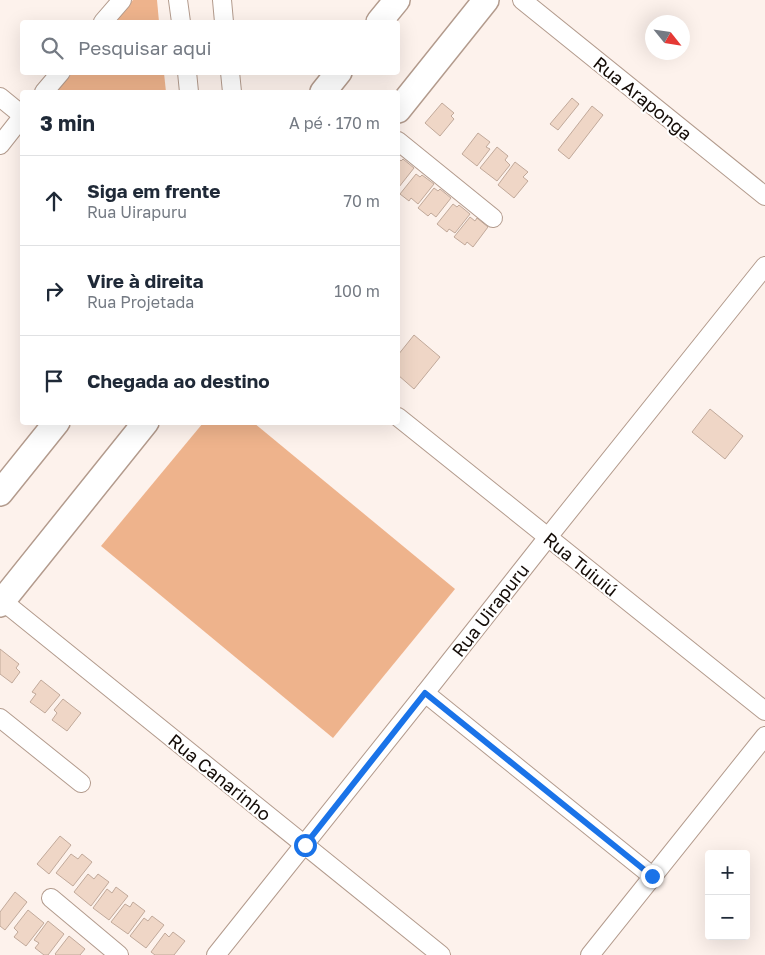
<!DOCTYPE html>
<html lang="pt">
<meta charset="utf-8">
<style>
:root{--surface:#fff;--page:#f6f6f7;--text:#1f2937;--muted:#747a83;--line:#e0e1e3}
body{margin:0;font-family:"Golos Text",sans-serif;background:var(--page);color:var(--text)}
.controls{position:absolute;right:15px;bottom:15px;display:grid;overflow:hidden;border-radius:5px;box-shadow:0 5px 20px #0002}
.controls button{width:45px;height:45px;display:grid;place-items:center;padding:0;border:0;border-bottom:1px solid var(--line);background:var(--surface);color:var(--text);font:25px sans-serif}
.compass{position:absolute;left:645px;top:15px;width:45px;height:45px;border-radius:50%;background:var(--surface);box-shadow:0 5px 20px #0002;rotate:120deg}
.stop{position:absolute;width:15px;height:15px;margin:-11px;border:4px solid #1a73e8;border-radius:50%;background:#fff}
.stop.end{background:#1a73e8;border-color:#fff;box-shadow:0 1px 5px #0008}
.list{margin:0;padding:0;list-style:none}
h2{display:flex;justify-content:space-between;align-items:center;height:65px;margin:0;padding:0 20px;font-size:21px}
h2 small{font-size:16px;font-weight:400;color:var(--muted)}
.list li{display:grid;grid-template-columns:32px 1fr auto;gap:15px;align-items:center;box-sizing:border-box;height:90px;padding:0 20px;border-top:1px solid var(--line)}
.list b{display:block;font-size:19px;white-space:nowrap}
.list p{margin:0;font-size:16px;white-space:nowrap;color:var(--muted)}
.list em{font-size:16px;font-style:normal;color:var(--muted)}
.icon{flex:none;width:28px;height:28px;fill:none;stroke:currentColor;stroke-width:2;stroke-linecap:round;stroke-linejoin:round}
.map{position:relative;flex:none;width:765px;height:955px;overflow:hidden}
.search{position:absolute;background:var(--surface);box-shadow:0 5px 20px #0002;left:20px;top:20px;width:380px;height:55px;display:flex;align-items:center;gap:12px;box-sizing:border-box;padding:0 18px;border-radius:5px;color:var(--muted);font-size:19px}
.panel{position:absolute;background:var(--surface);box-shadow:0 5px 20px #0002;left:20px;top:90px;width:380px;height:335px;border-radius:5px}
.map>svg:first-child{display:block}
.green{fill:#eeb38c}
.building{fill:#efd6c6;stroke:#c1a99a}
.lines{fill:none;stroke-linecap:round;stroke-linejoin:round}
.street-casing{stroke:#b39b8d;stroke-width:20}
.secondary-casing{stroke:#b39b8d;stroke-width:28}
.street{stroke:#fff;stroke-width:18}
.secondary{stroke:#fff;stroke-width:25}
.route{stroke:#1a73e8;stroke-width:6}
.labels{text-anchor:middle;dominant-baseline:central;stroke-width:4;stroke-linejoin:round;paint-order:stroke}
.street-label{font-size:18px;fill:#140c07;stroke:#fff}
</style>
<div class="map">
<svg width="765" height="955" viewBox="0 0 765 955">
<rect width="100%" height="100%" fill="#fdf2ec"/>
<g class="green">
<path d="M133,0H157L159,22H114Z"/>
<path d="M73,72L164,73L166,92H56Z"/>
<path d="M203,423H254L455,589L333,738L101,546Z"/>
</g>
<g class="building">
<path d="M572,98L579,104L558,130L550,124Z"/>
<path d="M442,103L454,113L451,116L454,119L440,136L425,123Z"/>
<path d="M592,106L603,115L569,159L558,150Z"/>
<path d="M478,133L490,142L486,147L490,149L477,166L462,154Z"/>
<path d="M497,147L508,156L505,160L510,165L497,181L480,168Z"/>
<path d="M398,158L401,161L403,159L414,168L399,187L398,186Z"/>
<path d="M515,162L528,172L523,177L528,181L514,198L498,185Z"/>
<path d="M416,174L420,177L422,175L434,184L418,204L411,198L409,201L400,194Z"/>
<path d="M434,188L438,191L440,189L451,198L436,217L431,213L428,216L418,208Z"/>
<path d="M453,204L457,207L459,205L470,214L455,233L449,229L447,232L437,224Z"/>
<path d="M470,217L475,221L477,218L488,227L473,247L467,242L465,245L454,237Z"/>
<path d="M414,335L440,357L414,389L398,375V355Z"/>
<path d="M710,409L743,436L725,459L692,432Z"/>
<path d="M0,649L19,664L16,668L20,672L12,683L0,674Z"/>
<path d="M41,680L60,695L45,713L30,702L36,694L32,692Z"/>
<path d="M63,699L81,713L67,731L52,720L57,713L54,710Z"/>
<path d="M60,836L71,845L49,874L37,864Z"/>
<path d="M71,854L78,859L82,854L92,862L73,886L56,873Z"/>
<path d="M88,874L94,879L98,874L109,882L91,906L74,892Z"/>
<path d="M116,887L128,896L109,920L93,908L107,889L112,893Z"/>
<path d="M15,892L27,902L5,930L0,926V912Z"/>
<path d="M133,902L145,911L128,934L111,922L125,904L130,907Z"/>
<path d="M28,910L44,923L26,946L14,937L18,932L14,928Z"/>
<path d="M152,916L164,925L146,948L130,936L144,918L148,921Z"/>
<path d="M48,921L64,934L48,955H44L35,948L39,943L34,940Z"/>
<path d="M173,932L185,941L174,955H155L151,952L165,933L169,937Z"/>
<path d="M69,936L85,949L80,955H56L55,954Z"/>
</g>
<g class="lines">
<defs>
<g id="street">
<path d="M178,0L181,22"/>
<path d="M222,0L224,22"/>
<path d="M522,0L765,196"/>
<path d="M103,22L122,0"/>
<path d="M187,72L189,92"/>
<path d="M230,72L232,92"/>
<path d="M44,92L61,72"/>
<path d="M0,97L22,115"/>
<path d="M398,141L493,218"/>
<path d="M0,145L22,117"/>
<path d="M398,417L765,711"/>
<path d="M0,599L441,955"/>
<path d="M425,693L652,876"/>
<path d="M0,718L81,783"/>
<path d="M51,898L119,955"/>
<path d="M216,955L425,693L548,537L765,266"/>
<path d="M590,955L765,736"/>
</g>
<g id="secondary">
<path d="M379,22L397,0"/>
<path d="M323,92L339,72"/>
<path d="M398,110L486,0"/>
<path d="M0,493L57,422"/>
<path d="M0,604L146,422"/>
</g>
</defs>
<use href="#street" class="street-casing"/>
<use href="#secondary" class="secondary-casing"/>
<use href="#street" class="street"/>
<use href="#secondary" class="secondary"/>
</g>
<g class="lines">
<path class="route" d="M305,845L425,693L652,876"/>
</g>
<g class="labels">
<g class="street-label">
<text transform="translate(643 98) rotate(39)">Rua Araponga</text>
<text transform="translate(581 564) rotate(39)">Rua Tuiuiú</text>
<text transform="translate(490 610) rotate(-52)">Rua Uirapuru</text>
<text transform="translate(220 777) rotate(39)">Rua Canarinho</text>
</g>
</g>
</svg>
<div class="controls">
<button>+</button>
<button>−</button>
</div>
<svg class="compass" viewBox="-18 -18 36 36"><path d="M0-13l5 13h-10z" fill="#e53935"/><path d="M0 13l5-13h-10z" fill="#747a83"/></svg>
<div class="stop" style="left:305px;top:845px"></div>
<div class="stop end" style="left:652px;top:876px"></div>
<div class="search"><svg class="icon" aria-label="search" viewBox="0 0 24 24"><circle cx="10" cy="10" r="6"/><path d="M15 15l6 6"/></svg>Pesquisar aqui</div>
<section class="panel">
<h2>3 min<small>A pé · 170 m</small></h2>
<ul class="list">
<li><svg class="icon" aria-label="ahead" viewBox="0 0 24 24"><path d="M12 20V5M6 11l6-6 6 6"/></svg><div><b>Siga em frente</b><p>Rua Uirapuru</p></div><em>70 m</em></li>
<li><svg class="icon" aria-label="right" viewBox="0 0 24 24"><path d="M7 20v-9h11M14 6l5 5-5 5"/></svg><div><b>Vire à direita</b><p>Rua Projetada</p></div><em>100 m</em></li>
<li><svg class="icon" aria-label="arrive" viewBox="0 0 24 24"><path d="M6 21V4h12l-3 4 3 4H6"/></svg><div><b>Chegada ao destino</b></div></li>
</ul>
</section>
</div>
